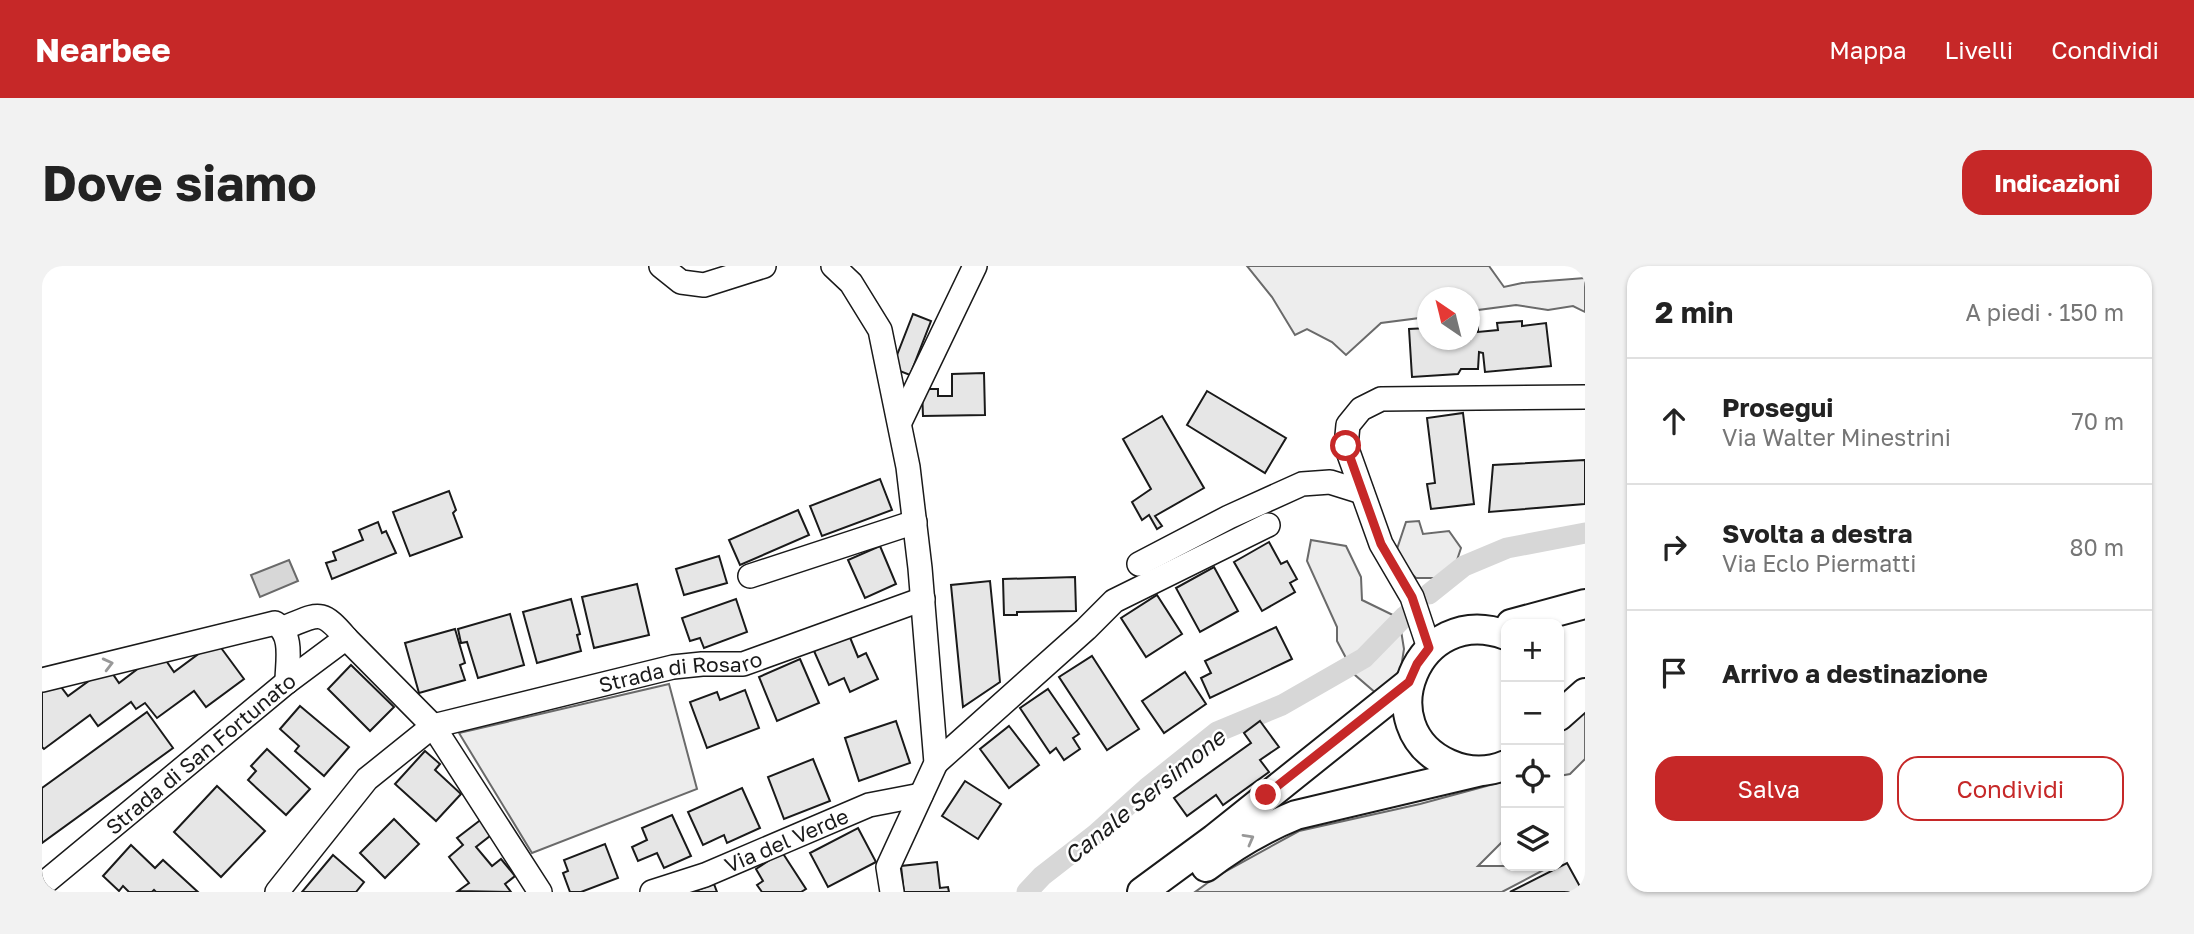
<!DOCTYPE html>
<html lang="it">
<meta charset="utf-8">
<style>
:root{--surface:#fff;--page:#f2f2f2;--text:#222;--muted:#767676;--line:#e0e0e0;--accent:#c62828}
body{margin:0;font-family:"Golos Text",sans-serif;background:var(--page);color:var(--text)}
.controls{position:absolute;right:21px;bottom:21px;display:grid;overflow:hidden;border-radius:14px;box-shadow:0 2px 5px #0004}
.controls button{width:63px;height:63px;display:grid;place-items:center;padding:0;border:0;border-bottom:2px solid var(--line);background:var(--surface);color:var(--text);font:35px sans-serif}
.compass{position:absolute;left:1375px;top:21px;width:63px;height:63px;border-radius:50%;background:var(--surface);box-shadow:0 2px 5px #0004;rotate:325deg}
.stop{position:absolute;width:21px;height:21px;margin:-16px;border:5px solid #c62828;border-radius:50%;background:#fff}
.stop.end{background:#c62828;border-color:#fff;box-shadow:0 2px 7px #0008}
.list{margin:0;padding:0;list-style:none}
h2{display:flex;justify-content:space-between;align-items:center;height:91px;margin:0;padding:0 28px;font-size:30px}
h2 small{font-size:23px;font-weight:400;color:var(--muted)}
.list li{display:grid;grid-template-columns:46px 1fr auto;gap:21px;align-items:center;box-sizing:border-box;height:126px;padding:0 28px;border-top:2px solid var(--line)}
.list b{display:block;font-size:26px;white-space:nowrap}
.list p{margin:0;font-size:23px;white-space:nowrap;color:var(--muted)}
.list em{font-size:23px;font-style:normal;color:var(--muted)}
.actions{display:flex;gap:14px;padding:21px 28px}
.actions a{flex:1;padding:16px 0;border:2px solid var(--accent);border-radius:21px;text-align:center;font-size:24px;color:var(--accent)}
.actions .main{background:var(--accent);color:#fff}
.icon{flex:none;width:38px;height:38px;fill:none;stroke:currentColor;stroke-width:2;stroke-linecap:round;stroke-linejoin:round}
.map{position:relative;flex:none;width:1543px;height:626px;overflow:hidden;border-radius:21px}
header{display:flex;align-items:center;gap:42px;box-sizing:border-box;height:98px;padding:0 35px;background:var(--accent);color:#fff}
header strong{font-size:33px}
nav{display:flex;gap:38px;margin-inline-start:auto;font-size:24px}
.intro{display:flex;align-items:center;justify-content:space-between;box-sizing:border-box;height:168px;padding:0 42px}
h1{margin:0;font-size:49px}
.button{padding:18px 32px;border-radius:21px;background:var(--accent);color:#fff;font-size:24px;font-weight:700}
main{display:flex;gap:42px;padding:0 42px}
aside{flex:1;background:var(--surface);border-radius:21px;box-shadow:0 2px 5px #0004}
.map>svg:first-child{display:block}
.built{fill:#ededed;stroke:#6a6a6a;stroke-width:2}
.water{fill:#d7d7d7;stroke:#6a6a6a;stroke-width:2}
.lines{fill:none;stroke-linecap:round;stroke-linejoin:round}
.canal{stroke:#d7d7d7;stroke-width:21}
.building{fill:#e6e6e6;stroke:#1a1a1a;stroke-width:2}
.minor-casing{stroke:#1a1a1a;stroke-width:26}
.major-casing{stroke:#1a1a1a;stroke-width:32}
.minor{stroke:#fff;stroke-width:23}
.major{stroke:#fff;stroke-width:28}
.oneway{stroke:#989898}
.route{stroke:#c62828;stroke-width:9}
.labels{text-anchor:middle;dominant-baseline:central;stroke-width:5;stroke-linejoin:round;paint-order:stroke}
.street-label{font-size:21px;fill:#1a1a1a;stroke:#fff}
.water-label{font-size:23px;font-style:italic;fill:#1a1a1a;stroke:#fff}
</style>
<header>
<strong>Nearbee</strong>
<nav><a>Mappa</a><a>Livelli</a><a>Condividi</a></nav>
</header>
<div class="intro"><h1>Dove siamo</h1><a class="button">Indicazioni</a></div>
<main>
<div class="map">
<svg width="1543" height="626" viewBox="0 0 1543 626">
<rect width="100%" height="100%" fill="#fff"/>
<g class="built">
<path d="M1205,0H1447L1462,21L1480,17L1543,12V46L1531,40L1506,44L1474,39L1428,45V32H1386L1385,51L1339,57L1304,89L1290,76L1265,63L1253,69L1230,31Z"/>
<path d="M1377,255L1381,268L1407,265L1419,282L1409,312H1374L1368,306L1355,283L1364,256Z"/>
<path d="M1269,274L1304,280L1319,311L1320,334L1357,352L1362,383L1357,415L1335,428L1313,409L1295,375V361L1265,295Z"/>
<path d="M627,418L655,523L490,587L417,467Z"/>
<path d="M1543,436V493L1528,508L1517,510V463Z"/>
<path d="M1463,515L1464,572L1436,600H1509L1460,626H1153L1175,610L1257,565L1378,538Z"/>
</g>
<path class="water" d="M247,294L256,315L218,331L209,309Z"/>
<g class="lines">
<g class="canal">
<path d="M1387,328L1422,300L1465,282L1543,267"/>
<path d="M985,626L1000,610L1054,568L1105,522L1175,466L1240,439L1322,392L1363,350"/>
</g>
</g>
<g class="building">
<path d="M871,48L889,55L868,109L850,102Z"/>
<path d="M1480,55V60L1504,57L1509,100L1443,106L1441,87L1437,86L1436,103H1419L1416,108L1370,111L1367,63L1386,62V74H1428V62L1436,61V66L1456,64L1455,57Z"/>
<path d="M942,107L943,149L881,150L880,123H896V130H910V108Z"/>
<path d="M1165,125L1244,172L1223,207L1145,159Z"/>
<path d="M1421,147L1432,238L1389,243L1385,218L1393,217L1385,152Z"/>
<path d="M1120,150L1162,222L1113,250L1120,260L1115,263L1107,249L1100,254L1090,236L1109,223L1081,173Z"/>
<path d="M1543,194V238L1447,246L1451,199Z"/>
<path d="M838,213L850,244L780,270L768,240Z"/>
<path d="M407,225L414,244L411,247L420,271L368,290L351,246Z"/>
<path d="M756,244L767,269L698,299L687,274Z"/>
<path d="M336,256L340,267L344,265L354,287L290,313L284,297L294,294L291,286L321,274L317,264Z"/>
<path d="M1227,276L1239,298L1245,295L1255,313L1248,317L1253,326L1220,345L1192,296Z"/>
<path d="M838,280L854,318L823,332L806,294Z"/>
<path d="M677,290L685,317L642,329L634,303Z"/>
<path d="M1172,301L1196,345L1158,366L1134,322Z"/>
<path d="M1033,311L1034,345L975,346V349H962L961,313Z"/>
<path d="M948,315L958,416L921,441L909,319Z"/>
<path d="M595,318L607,369L552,382L540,331Z"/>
<path d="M1115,329L1140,368L1104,391L1079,352Z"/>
<path d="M529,333L538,368L535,369L539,385L495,397L481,346Z"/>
<path d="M694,333L705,366L662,382L658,372L648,375L640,352Z"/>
<path d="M468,348L482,399L436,412L425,376L419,377L416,363Z"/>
<path d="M1234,361L1250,393L1168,432L1159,412L1169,407L1163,395Z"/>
<path d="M413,363L423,397L418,399L423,414L377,427L363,377Z"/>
<path d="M807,369L816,391L824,387L836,413L808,426L802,412L787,419L772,385Z"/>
<path d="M174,375L202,413L164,441L152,425L115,452L103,437L94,443L89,436L56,460L48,449L2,483L0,481V423L13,413L26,430L66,401L77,417L118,386L132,406Z"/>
<path d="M1050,390L1097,463L1065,484L1017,411Z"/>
<path d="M758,393L777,437L735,455L717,411Z"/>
<path d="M309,399L352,441L328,465L286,423Z"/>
<path d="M1143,406L1164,438L1122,467L1100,435Z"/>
<path d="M1006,423L1037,468L1031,472L1038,483L1022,494L1014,482L1008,487L978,442Z"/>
<path d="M703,424L717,462L665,482L648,436L675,426L678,434Z"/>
<path d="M258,440L307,481L282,510L253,485L257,480L238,463Z"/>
<path d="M105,446L131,482L0,577V522Z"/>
<path d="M854,455L868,497L817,515L803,472Z"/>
<path d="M1218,455L1237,481L1218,494L1227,506L1181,539L1174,529L1145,550L1132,532L1209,477L1202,467Z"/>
<path d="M967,460L997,499L967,522L938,483Z"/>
<path d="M225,483L268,523L244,549L206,514L214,505L209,500Z"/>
<path d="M383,485L398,498L393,504L419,528L394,555L353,518Z"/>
<path d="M771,493L788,535L742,553L726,511Z"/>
<path d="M923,515L959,538L936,573L900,550Z"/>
<path d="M175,520L223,565L179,611L132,566Z"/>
<path d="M700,522L718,562L685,577L682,569L661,579L646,546Z"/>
<path d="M630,549L649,590L622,602L615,587L596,595L590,581L605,574L600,562Z"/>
<path d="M441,552L453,566L434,581L450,600L459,593L473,610L463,618L469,626L416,625L427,617L407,591L421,579L415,572Z"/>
<path d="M352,553L377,578L343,612L318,587Z"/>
<path d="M816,562L834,596L786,621L768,587Z"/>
<path d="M563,578L576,612L539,626H528L521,607L526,605L522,594Z"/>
<path d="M89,579L113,602L121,594L156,626H114L112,624L110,626H87L81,620L77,625L61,610Z"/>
<path d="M740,586L764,623L759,626H720L715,619L721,615L714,603Z"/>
<path d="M291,589L322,616L314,626H260Z"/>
<path d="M895,596L898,622L906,621L907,626H862L859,600Z"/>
<path d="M1525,597L1541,626H1468Z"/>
<path d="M672,618L675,626H650Z"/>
</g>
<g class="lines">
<defs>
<g id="minor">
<path d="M619,0L639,16L662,19L722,0"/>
<path d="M791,0L809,17L838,64L866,201L878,302L894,497L846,601L850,626"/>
<path d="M858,156L933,0"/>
<path d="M1097,298L1187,251L1260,218L1288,216L1320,226"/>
<path d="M708,310L873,256"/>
<path d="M241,362C276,349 278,341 304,372"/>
<path d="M1387,382L1370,331L1339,278L1304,180L1306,159L1319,143L1339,133L1543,131"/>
<path d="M0,414L233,357C252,369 245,396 245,416"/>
<path d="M894,497L1044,363L1072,335L1226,259"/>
<path id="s1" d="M0,619L245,416L304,372L391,460L498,626"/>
<path id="s2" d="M235,626L325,513L391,460L631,401L660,398H701L881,333"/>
<path id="s3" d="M610,626L663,609L827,539L879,529"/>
</g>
<g id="major">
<path d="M1469,358L1543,338"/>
<path d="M1464,369C1375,336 1325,462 1407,498C1425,506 1445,507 1464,499"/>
<path d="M1517,450L1543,427"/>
<path d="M1164,601C1191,580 1222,562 1254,549L1440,505"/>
<path d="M1100,626L1172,573L1367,417"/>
</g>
</defs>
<use href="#minor" class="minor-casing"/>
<use href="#major" class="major-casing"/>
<use href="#minor" class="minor"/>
<use href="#major" class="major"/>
</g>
<defs><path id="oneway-chevron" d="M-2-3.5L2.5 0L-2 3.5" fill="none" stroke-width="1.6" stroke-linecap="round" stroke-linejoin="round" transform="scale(1.75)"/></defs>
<g class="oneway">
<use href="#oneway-chevron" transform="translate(66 398) rotate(-14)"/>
<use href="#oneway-chevron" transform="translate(1207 573) rotate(-29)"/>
</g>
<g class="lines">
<path class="route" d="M1224,529L1367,416L1375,398L1387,382L1370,331L1339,278L1304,180"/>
</g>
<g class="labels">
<g class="street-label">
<text stroke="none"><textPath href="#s2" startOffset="483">Strada di Rosaro</textPath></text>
<text stroke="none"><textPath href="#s1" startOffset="206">Strada di San Fortunato</textPath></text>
<text stroke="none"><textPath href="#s3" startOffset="144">Via del Verde</textPath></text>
</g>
<g class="water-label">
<text transform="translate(1102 530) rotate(-39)">Canale Sersimone</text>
</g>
</g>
</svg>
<div class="controls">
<button>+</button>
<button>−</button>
<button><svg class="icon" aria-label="locate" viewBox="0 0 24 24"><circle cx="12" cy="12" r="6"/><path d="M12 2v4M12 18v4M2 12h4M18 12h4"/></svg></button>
<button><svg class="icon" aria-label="layers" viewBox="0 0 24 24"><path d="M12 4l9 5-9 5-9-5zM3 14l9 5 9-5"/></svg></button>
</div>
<svg class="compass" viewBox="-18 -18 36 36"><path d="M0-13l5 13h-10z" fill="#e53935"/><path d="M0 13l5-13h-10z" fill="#767676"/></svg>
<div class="stop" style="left:1304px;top:180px"></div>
<div class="stop end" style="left:1224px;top:529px"></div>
</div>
<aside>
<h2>2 min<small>A piedi · 150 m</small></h2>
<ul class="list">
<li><svg class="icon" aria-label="ahead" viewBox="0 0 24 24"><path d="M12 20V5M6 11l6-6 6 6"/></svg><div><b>Prosegui</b><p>Via Walter Minestrini</p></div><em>70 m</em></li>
<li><svg class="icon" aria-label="right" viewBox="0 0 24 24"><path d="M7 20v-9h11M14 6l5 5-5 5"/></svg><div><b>Svolta a destra</b><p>Via Eclo Piermatti</p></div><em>80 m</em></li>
<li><svg class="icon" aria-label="arrive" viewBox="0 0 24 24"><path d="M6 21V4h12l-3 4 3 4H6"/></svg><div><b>Arrivo a destinazione</b></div></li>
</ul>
<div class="actions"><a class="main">Salva</a><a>Condividi</a></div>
</aside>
</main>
